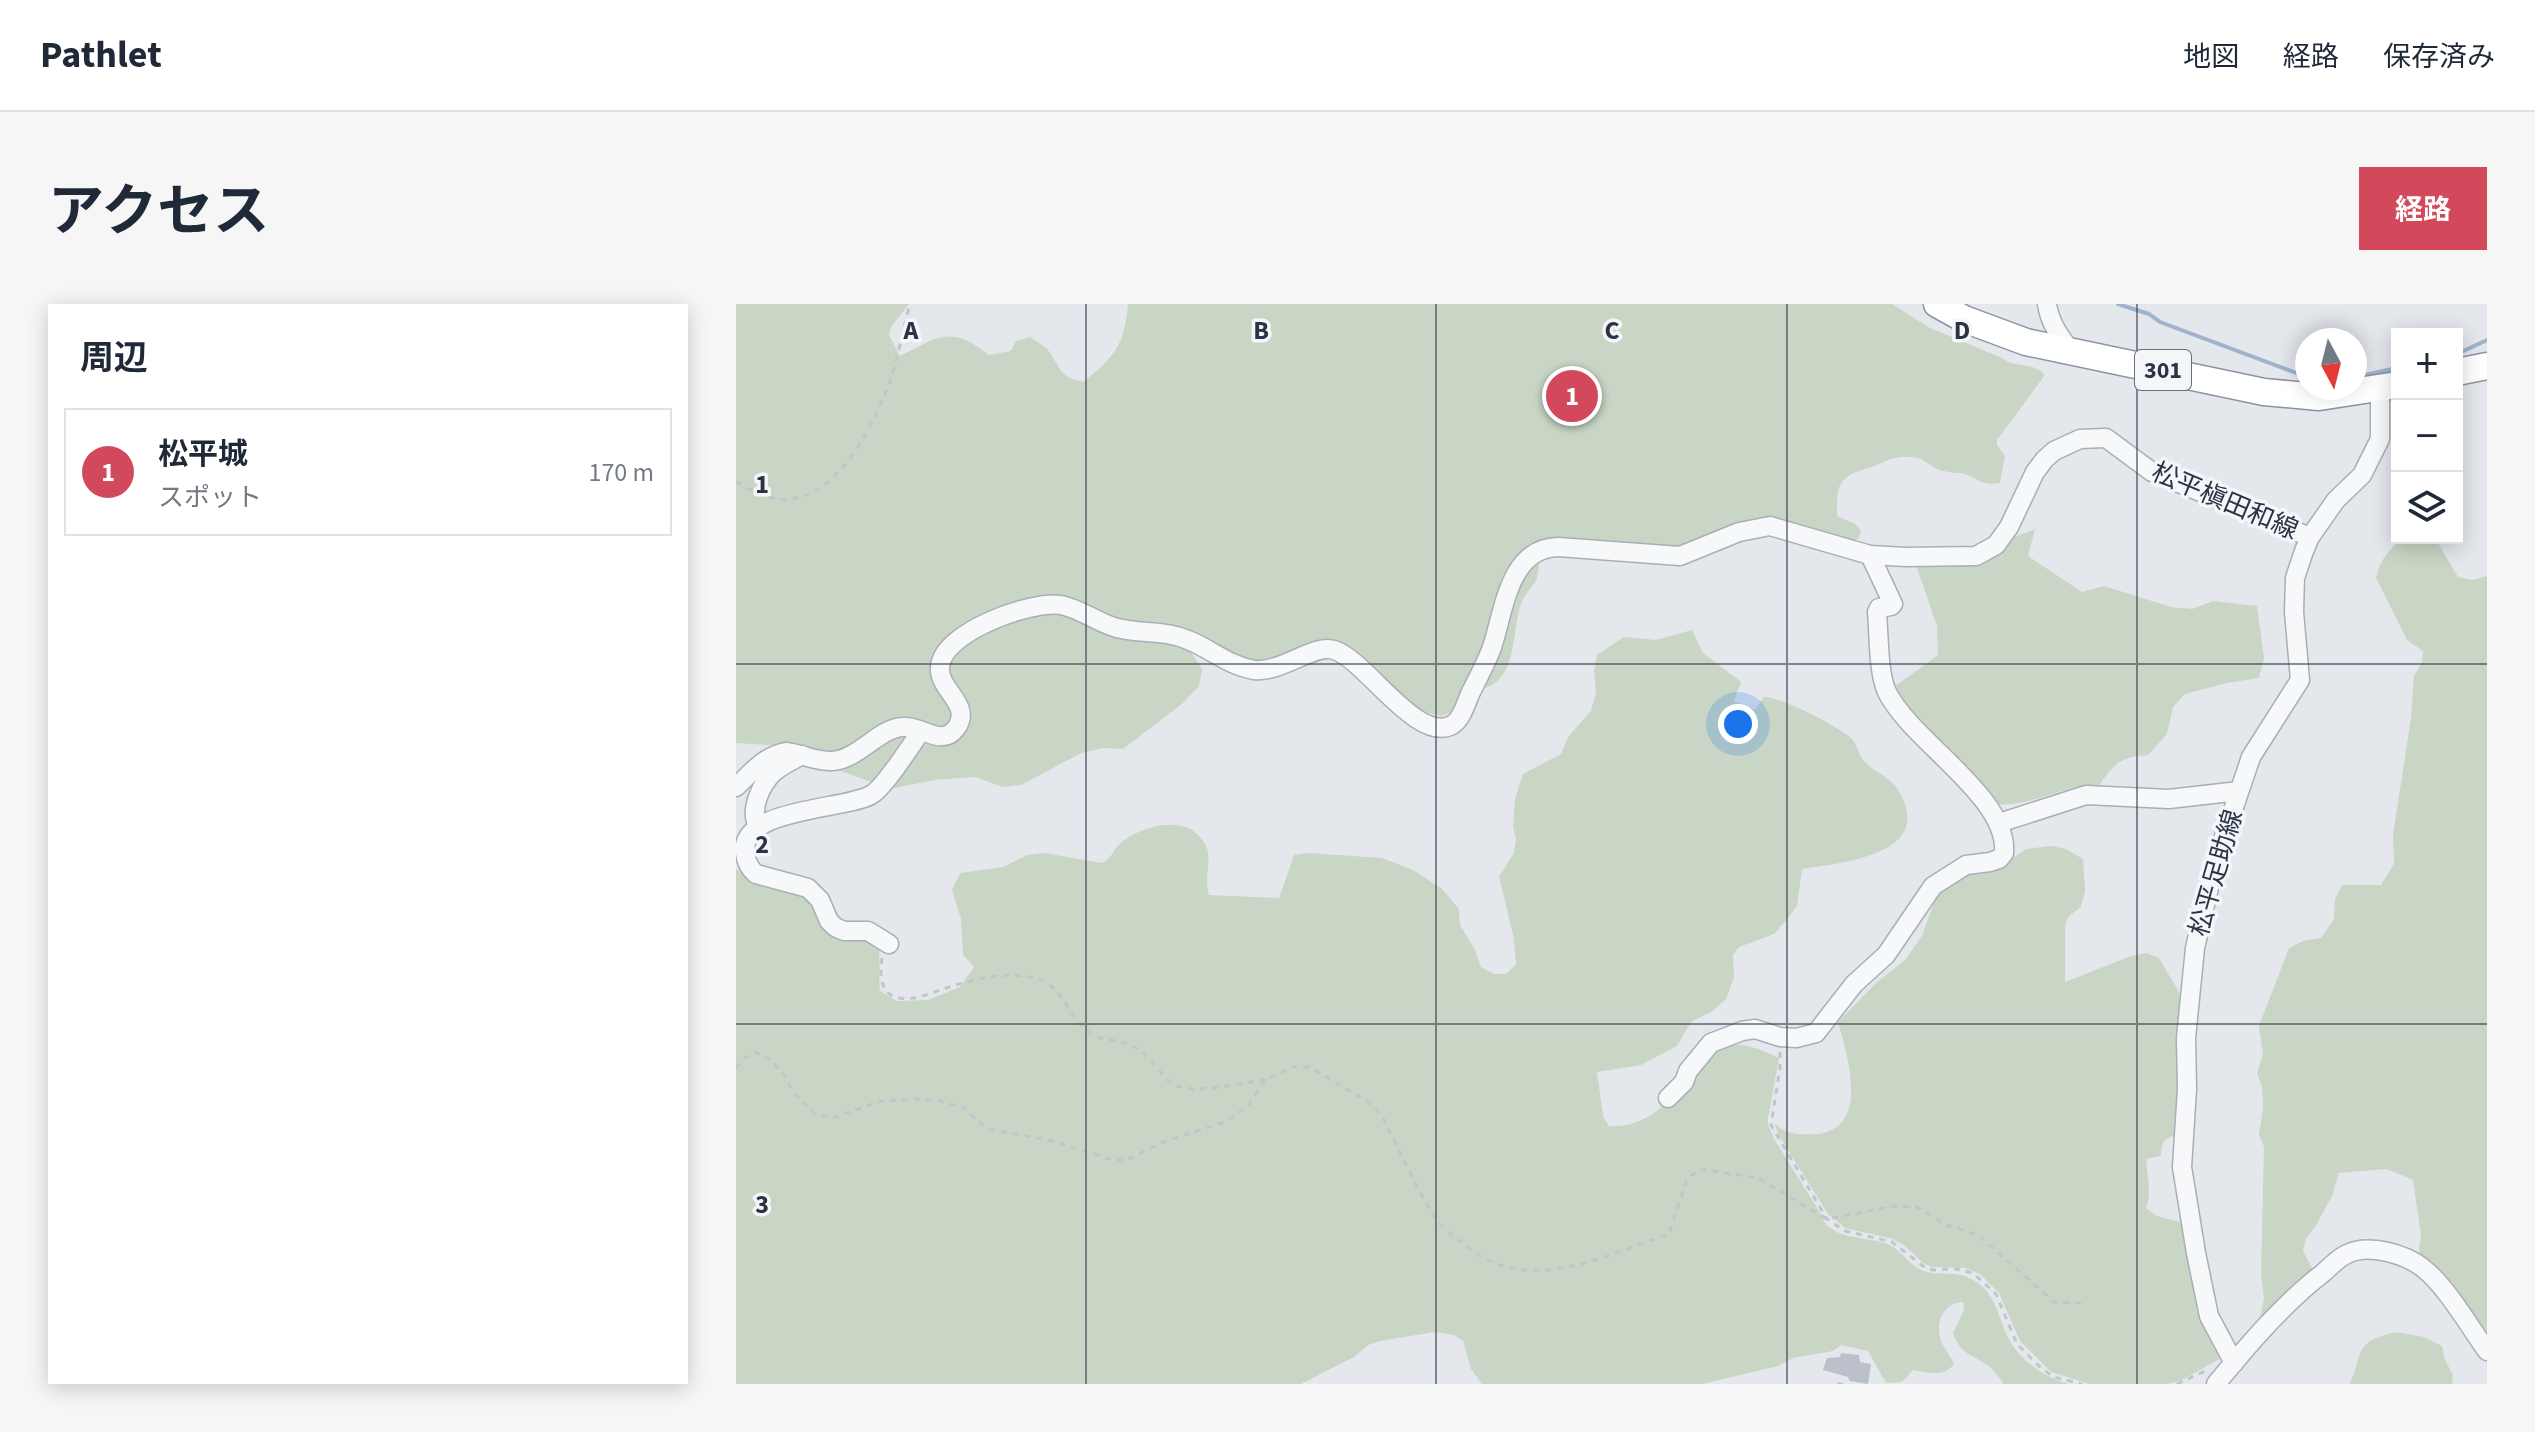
<!DOCTYPE html>
<html lang="ja">
<meta charset="utf-8">
<style>
:root{--surface:#fff;--page:#f6f6f7;--text:#1f2937;--muted:#747a83;--line:#e0e1e3;--accent:#d1495b}
body{margin:0;font-family:"Source Sans 3","Noto Sans JP",sans-serif;background:var(--page);color:var(--text)}
.controls{position:absolute;right:24px;top:24px;display:grid;overflow:hidden;border-radius:0px;box-shadow:0 4px 20px #0003}
.controls button{width:72px;height:72px;display:grid;place-items:center;padding:0;border:0;border-bottom:2px solid var(--line);background:var(--surface);color:var(--text);font:40px sans-serif}
.compass{position:absolute;left:1559px;top:24px;width:72px;height:72px;border-radius:50%;background:var(--surface);box-shadow:0 4px 20px #0003;rotate:173deg}
.you{position:absolute;left:1002px;top:420px;width:28px;height:28px;margin:-20px;border:6px solid #fff;border-radius:50%;background:#1a73e8;box-shadow:0 0 0 12px #1a73e833}
.badge{display:grid;place-items:center;width:52px;height:52px;border-radius:50%;background:var(--accent);color:#fff;font-size:26px;font-weight:700}
.pin{position:absolute;translate:-50% -50%;border:4px solid #fff;box-shadow:0 2px 8px #0006}
.list{margin:0;padding:0;list-style:none}
h2{display:flex;justify-content:space-between;align-items:center;height:104px;margin:0;padding:0 32px;font-size:34px}
h2 small{font-size:26px;font-weight:400;color:var(--muted)}
.list li{display:grid;grid-template-columns:52px 1fr auto;gap:24px;align-items:center;box-sizing:border-box;height:128px;margin:0 16px 16px;padding:0 16px;border:2px solid var(--line);border-radius:0px}
.list b{display:block;font-size:30px;white-space:nowrap}
.list p{margin:0;font-size:26px;white-space:nowrap;color:var(--muted)}
.list em{font-size:26px;font-style:normal;color:var(--muted)}
.icon{flex:none;width:44px;height:44px;fill:none;stroke:currentColor;stroke-width:2;stroke-linecap:round;stroke-linejoin:round}
.map{position:relative;flex:none;width:1751px;height:1080px;overflow:hidden;border-radius:0px}
header{display:flex;align-items:center;gap:48px;box-sizing:border-box;height:112px;padding:0 40px;background:var(--surface);border-bottom:2px solid var(--line)}
header strong{font-size:38px}
nav{display:flex;gap:44px;margin-inline-start:auto;font-size:28px}
.intro{display:flex;align-items:center;justify-content:space-between;box-sizing:border-box;height:192px;padding:0 48px}
h1{margin:0;font-size:56px}
.button{padding:20px 36px;border-radius:0px;background:var(--accent);color:#fff;font-size:28px;font-weight:700}
main{display:flex;gap:48px;padding:0 48px}
aside{flex:1;background:var(--surface);border-radius:0px;box-shadow:0 4px 20px #0003}
.map>svg:first-child{display:block}
.green{fill:#c9d6c5}
.lines{fill:none;stroke-linecap:round;stroke-linejoin:round}
.stream{stroke:#9fb4cc;stroke-width:4}
.building{fill:#bbc0ca}
.minor-casing{stroke:#a9aeb7;stroke-width:21}
.highway-casing{stroke:#8b94a3;stroke-width:29}
.path{stroke:#c2c5cb;stroke-width:3;stroke-dasharray:6 6;stroke-linecap:butt}
.minor{stroke:#f7f8fa;stroke-width:18}
.highway{stroke:#fff;stroke-width:26}
.grid{fill:none;stroke:#2b3445;stroke-width:2;stroke-opacity:0.55}
.labels{text-anchor:middle;dominant-baseline:central;stroke-width:7;stroke-linejoin:round;paint-order:stroke}
.shield{fill:#f4f6f9;stroke:#676e7b;stroke-width:2}
.shield-label{font-size:24px;font-weight:bold;fill:#2b3445}
.street-label{font-size:26px;fill:#2b3445;stroke:#f4f6f9}
.grid-label{font-size:26px;text-anchor:middle;font-weight:bold;fill:#2b3445;stroke:#f4f6f9;stroke-width:7;stroke-linejoin:round;paint-order:stroke}
</style>
<header>
<strong>Pathlet</strong>
<nav><a>地図</a><a>経路</a><a>保存済み</a></nav>
</header>
<div class="intro"><h1>アクセス</h1><a class="button">経路</a></div>
<main>
<aside>
<h2>周辺<small></small></h2>
<ul class="list">
<li><span class="badge">1</span><div><b>松平城</b><p>スポット</p></div><em>170 m</em></li>
</ul>
</aside>
<div class="map">
<svg width="1751" height="1080" viewBox="0 0 1751 1080">
<rect width="100%" height="100%" fill="#e4e7ec"/>
<g class="green">
<path d="M0,0H173L155,23L153,31L164,52C203,32 215,21 253,51L275,47L280,37L294,33C301,38 311,43 315,50C326,68 325,73 348,78C379,51 388,43 392,0H1156L1194,24L1266,54C1279,65 1297,57 1309,71L1261,136V141L1269,152L1264,179C1247,182 1244,176 1229,170C1221,168 1212,169 1204,166C1194,163 1187,153 1176,153C1151,152 1148,160 1129,165C1100,173 1101,185 1101,212L1119,220L1125,226L1123,233L1115,242L1095,237L1071,223L1057,220L954,245L804,240L750,344L722,406L705,412L676,405L615,348L534,362L389,323L327,298L207,342L221,403L211,427L181,421L100,453L46,442L0,439Z"/>
<path d="M1299,225L1292,252L1346,288L1368,282L1435,303L1456,305L1477,297L1521,302L1528,354L1523,374L1491,379L1449,390L1437,403L1431,430L1412,451C1384,453 1379,459 1363,481C1327,480 1295,504 1259,500L1185,424L1158,383L1202,351L1201,322L1179,258L1275,234Z"/>
<path d="M1668,234H1699L1722,273L1737,276L1751,272V1042L1687,959L1683,946L1685,930L1677,876L1651,865L1603,869L1596,892L1579,923L1570,934L1567,947L1579,970L1521,1027L1528,995L1525,969L1528,843L1523,831L1527,803L1526,783L1521,769L1527,750L1523,722L1553,644L1567,637L1585,634L1598,615L1599,595L1606,581H1645L1658,560L1657,531L1675,414L1678,372L1686,358L1687,347L1671,336L1640,274C1644,255 1653,245 1668,234Z"/>
<path d="M802,252C806,284 791,280 784,303C775,333 782,379 742,386L778,281Z"/>
<path d="M303,304L451,342L466,365L463,382L447,399L387,445L367,444L345,449L285,481L267,483L239,473L198,476L149,486L181,442L202,438L221,430L209,375L218,343Z"/>
<path d="M956,326L967,349L1005,378L998,397L1019,406L1028,393C1048,394 1100,421 1116,435C1122,441 1122,450 1127,456C1135,467 1152,471 1160,483C1204,550 1109,558 1066,565L1061,602L1047,620L1038,630L1003,643L997,651L998,673L990,695L975,708L955,718L941,742L905,761L861,768L867,812L873,822C912,825 938,793 962,765C970,755 977,746 990,742C1007,737 1028,747 1043,754L1032,814V821L1038,835L1085,910C1092,936 1127,932 1149,939C1165,944 1173,962 1188,967C1202,972 1217,967 1231,973C1264,987 1260,1016 1277,1042C1291,1061 1311,1074 1333,1080H1268C1264,1075 1260,1069 1255,1064C1238,1050 1226,1053 1217,1029L1228,1006L1227,998C1207,999 1199,1019 1205,1037C1208,1045 1215,1052 1218,1060C1208,1074 1192,1068 1177,1066L1166,1078L1150,1079L1132,1047L1105,1041L1097,1047L1057,1054L1042,1062L966,1080H746L735,1065L727,1037L718,1031L699,1028L644,1037L632,1041L618,1053L565,1080H0V565L21,577L77,594L98,626L141,636C146,653 142,670 144,687L161,697L192,696L224,683L238,663L227,651L225,615L216,586L224,569L267,563L291,551L308,549L366,559C377,554 377,544 387,537C410,520 455,509 470,542C477,557 467,572 473,591L543,594L558,551L573,549L646,554L677,566L706,585L723,605L724,621L739,646L745,663L758,670H770L780,660L777,630L763,573L778,549L780,535L777,523L779,495L787,470L825,450L832,433L855,407L860,388L858,367L861,351L888,333L920,336Z"/>
<path d="M177,428L140,480L89,461L157,429Z"/>
<path d="M1315,542L1330,545L1347,555L1349,587L1345,603L1333,612L1329,620V678L1395,652L1411,649L1423,654L1449,699L1439,831C1427,836 1425,839 1425,852L1410,855C1411,872 1416,888 1410,904L1421,912L1447,919L1464,930L1480,994L1487,1053L1446,1076L1432,1080H1354L1315,1068L1284,1037L1263,989L1244,970L1229,964L1196,963L1187,959L1169,942L1157,935L1109,924L1092,910L1042,830L1039,820C1051,831 1065,831 1081,830C1135,824 1111,750 1102,718L1139,680L1169,656L1186,632L1202,588L1236,564L1271,558L1290,545Z"/>
<path d="M1659,1028L1688,1033L1706,1042L1709,1056L1717,1071L1716,1080H1614C1629,1045 1616,1040 1659,1028Z"/>
</g>
<g class="lines">
<g class="stream">
<path d="M1382,0L1413,10L1424,18L1571,73"/>
<path d="M1721,50L1751,36"/>
<path d="M1619,73L1661,64"/>
</g>
</g>
<path class="building" d="M1105,1049L1123,1051L1124,1058L1135,1060L1132,1080L1114,1077L1112,1073L1087,1066L1091,1054L1104,1053Z"/>
<g class="lines">
<defs>
<g id="minor">
<path d="M1311,0C1314,20 1324,33 1336,48"/>
<path d="M0,483C16,468 28,452 50,448C66,450 81,458 97,457C124,454 143,424 167,423C186,421 206,445 221,423C236,400 202,386 204,363C206,328 296,296 325,301C345,305 362,319 381,324C405,330 429,326 452,336C475,345 493,362 518,366C545,369 579,339 598,346C629,355 681,440 716,421C725,416 730,400 734,390C741,376 749,361 755,346C768,311 771,244 822,243L944,252L1003,228L1034,222L1134,251L1170,253L1240,252L1260,241L1273,223L1299,168L1309,155L1318,147L1344,135L1370,134L1416,168L1574,233"/>
<path d="M1263,519L1350,491L1433,495L1503,487"/>
<path d="M22,522C13,506 25,480 38,468C46,461 57,456 66,451"/>
<path d="M153,640L132,627H108L99,623L93,617L84,596L72,584L20,570C14,565 10,558 9,549C3,504 108,506 135,491C148,484 176,440 185,427"/>
<path d="M932,794L948,778L952,767L975,739L1006,727L1019,725L1044,733L1060,734L1080,729L1118,680L1150,651L1197,582L1230,561L1254,558L1263,555L1268,549C1273,493 1175,437 1151,388C1142,369 1143,330 1141,308L1143,304L1155,302L1157,300L1134,251"/>
<path d="M1498,1059L1473,1012L1460,949L1446,863L1451,785L1450,734L1459,644L1478,562L1515,453L1564,376L1558,308L1559,274L1568,247L1574,233L1600,196L1626,171L1644,135V85"/>
<path d="M1480,1080C1512,1041 1547,1000 1587,969C1594,963 1602,954 1611,950C1632,939 1669,950 1687,964C1711,983 1733,1022 1751,1047"/>
</g>
<g id="highway">
<path d="M1201,0L1228,15L1290,38L1528,88L1583,93L1661,81"/>
<path d="M1721,68L1751,62"/>
</g>
</defs>
<use href="#minor" class="minor-casing"/>
<use href="#highway" class="highway-casing"/>
<g class="path">
<path d="M0,178C9,182 18,189 28,192C90,212 129,137 149,90C161,62 166,29 174,0"/>
<path d="M146,654C144,670 143,690 163,694C178,697 195,689 210,684C235,676 261,669 288,672C327,676 325,703 349,725C362,738 379,734 394,741C416,751 418,764 434,778C452,793 505,779 529,776"/>
<path d="M1044,748V764L1035,821L1091,915L1109,927L1156,938L1187,962L1197,966L1220,965L1237,969L1260,990L1281,1040L1305,1064L1318,1073L1346,1080"/>
<path d="M0,764L9,754L19,748L33,755L46,768L58,789L79,811L96,814L145,797L182,795L204,797L228,804L251,825L313,836L377,856H391L427,838L489,818L512,802L529,776L557,763H574L637,801L647,814C664,847 681,887 702,918C708,925 717,932 725,938C788,994 864,954 933,930L951,875L964,865L1022,874L1091,915L1158,902L1181,903L1211,921L1242,931L1318,998L1347,999"/>
<path d="M1101,1080H1108"/>
<path d="M1441,1080L1469,1067"/>
</g>
<use href="#minor" class="minor"/>
<use href="#highway" class="highway"/>
</g>
<path class="grid" d="M350,0V1080M700,0V1080M1051,0V1080M1401,0V1080M0,360H1751M0,720H1751"/>
<g class="labels">
<rect class="shield" x="1399" y="46" width="56" height="40" rx="6"/>
<g class="shield-label">
<text x="1427" y="66">301</text>
</g>
<g class="street-label">
<text transform="translate(1489 197) rotate(23)">松平槇田和線</text>
<text transform="translate(1480 569) rotate(-74)">松平足助線</text>
</g>
</g>
<g class="grid-label">
<text x="175" y="35">A</text>
<text x="525" y="35">B</text>
<text x="876" y="35">C</text>
<text x="1226" y="35">D</text>
<text x="26" y="189">1</text>
<text x="26" y="549">2</text>
<text x="26" y="909">3</text>
</g>
</svg>
<div class="controls">
<button>+</button>
<button>−</button>
<button><svg class="icon" aria-label="layers" viewBox="0 0 24 24"><path d="M12 4l9 5-9 5-9-5zM3 14l9 5 9-5"/></svg></button>
</div>
<svg class="compass" viewBox="-18 -18 36 36"><path d="M0-13l5 13h-10z" fill="#e53935"/><path d="M0 13l5-13h-10z" fill="#747a83"/></svg>
<div class="you"></div>
<div class="pin badge" style="left:836px;top:92px">1</div>
</div>
</main>
